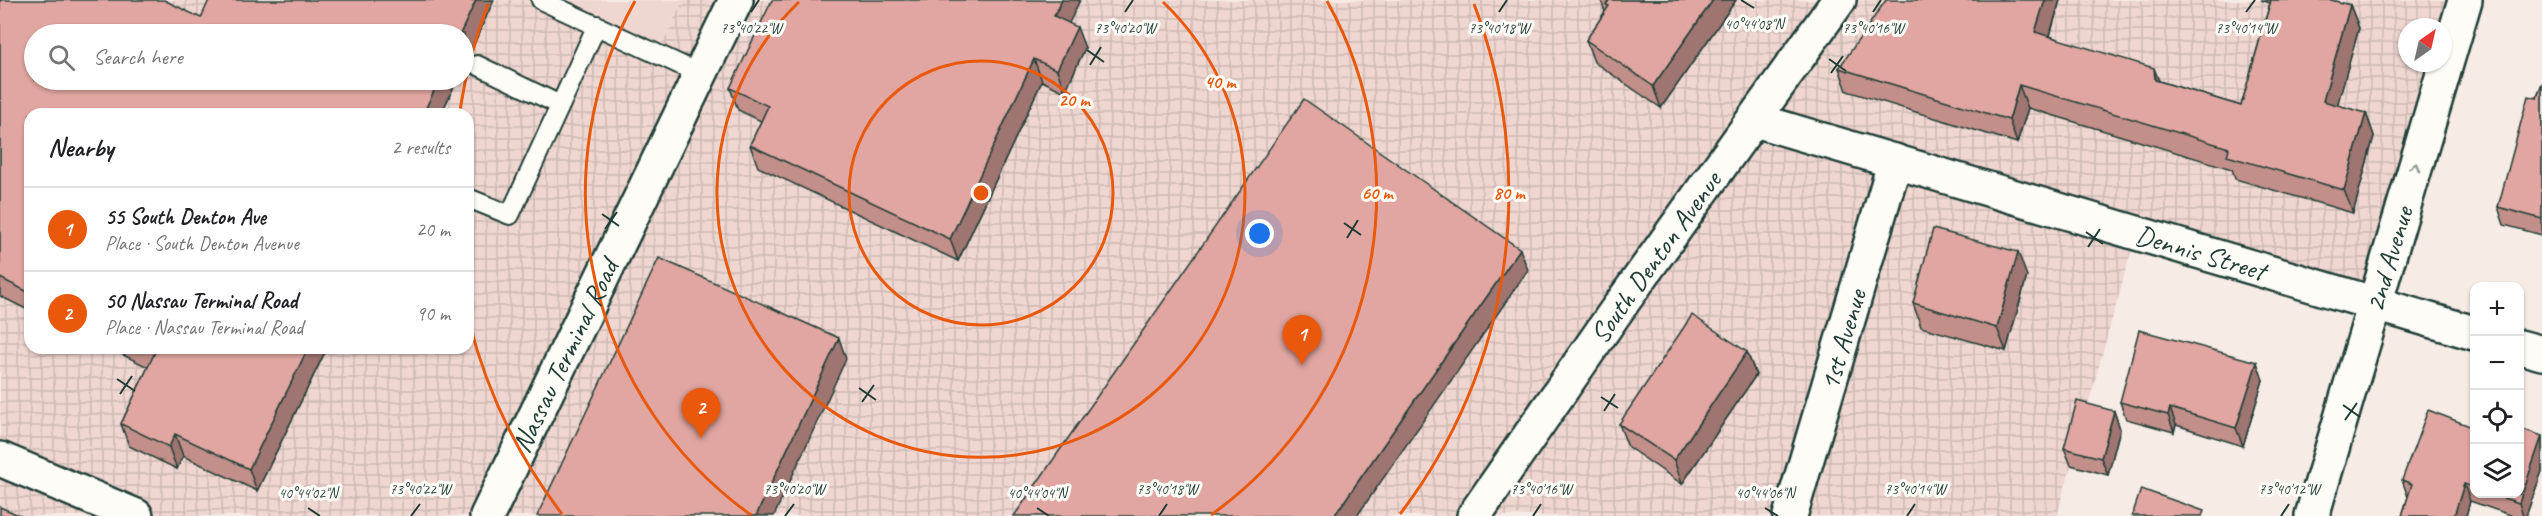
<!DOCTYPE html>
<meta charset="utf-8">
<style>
:root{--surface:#fff;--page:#f2f2f2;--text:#202124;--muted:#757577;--line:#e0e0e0;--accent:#ea580c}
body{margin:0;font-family:Caveat,sans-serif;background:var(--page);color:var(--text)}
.controls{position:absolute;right:18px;bottom:18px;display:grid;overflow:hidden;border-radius:12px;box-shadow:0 2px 4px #0004}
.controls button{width:54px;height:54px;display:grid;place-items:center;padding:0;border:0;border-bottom:2px solid var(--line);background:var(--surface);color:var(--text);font:30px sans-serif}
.compass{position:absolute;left:2398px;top:18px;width:54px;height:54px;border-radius:50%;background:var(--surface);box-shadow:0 2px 4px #0004;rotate:34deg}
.you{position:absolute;left:1260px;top:234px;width:21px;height:21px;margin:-15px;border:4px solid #fff;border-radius:50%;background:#1a73e8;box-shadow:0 0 0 9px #1a73e833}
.badge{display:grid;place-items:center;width:39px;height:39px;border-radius:50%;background:var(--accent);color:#fff;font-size:20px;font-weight:700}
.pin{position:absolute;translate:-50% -50px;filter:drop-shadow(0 2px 3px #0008)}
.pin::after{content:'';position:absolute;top:32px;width:21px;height:18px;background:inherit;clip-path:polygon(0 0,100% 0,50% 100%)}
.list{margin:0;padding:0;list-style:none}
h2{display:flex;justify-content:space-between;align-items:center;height:78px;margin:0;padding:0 24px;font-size:26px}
h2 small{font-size:20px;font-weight:400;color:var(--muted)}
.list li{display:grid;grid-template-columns:39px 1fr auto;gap:18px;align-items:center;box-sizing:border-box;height:84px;padding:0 24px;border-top:2px solid var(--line)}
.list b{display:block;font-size:22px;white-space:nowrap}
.list p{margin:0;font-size:20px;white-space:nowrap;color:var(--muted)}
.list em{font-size:20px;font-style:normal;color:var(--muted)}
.icon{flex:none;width:33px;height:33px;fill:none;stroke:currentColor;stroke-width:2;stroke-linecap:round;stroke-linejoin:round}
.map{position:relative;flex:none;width:2542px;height:516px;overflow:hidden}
.search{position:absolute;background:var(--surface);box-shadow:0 2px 4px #0004;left:24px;top:24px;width:450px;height:66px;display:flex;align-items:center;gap:15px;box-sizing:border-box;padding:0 21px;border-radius:33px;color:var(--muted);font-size:22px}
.panel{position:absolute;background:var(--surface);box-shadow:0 2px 4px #0004;left:24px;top:108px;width:450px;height:246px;border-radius:18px}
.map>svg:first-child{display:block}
.built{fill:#f0d6d1}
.industrial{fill:url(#industrial-grid);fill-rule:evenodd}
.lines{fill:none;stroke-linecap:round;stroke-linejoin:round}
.lane-casing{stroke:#1f3d34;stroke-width:22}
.street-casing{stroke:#1f3d34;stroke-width:38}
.secondary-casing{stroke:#1f3d34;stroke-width:38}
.lane{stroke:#fdfcf7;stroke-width:18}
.street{stroke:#fdfcf7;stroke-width:33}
.secondary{stroke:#fdfcf7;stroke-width:33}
.wall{fill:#c28f8a;stroke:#1f3d34;stroke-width:1.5}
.shaded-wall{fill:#9e7471;stroke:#1f3d34;stroke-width:1.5}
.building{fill:#e1a6a1;stroke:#1f3d34;stroke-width:1.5}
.oneway{stroke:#8e9c96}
.ticks{fill:none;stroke:#1f3d34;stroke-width:2}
.ring{fill:none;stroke:#e8590c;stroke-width:3}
.labels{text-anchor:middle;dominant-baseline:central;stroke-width:6;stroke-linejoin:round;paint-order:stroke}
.street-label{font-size:28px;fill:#1f3d34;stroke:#fdfcf7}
.ticks-label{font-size:15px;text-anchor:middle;fill:#1f3d34;stroke:#fdfcf7;stroke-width:6;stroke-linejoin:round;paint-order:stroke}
.centre{fill:#e8590c;stroke:#fdfcf7;stroke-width:3}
.ring-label{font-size:18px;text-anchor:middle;font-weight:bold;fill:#e8590c;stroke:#fdfcf7;stroke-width:6;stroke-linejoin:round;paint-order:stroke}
</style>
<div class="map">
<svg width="2542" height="516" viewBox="0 0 2542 516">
<defs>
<pattern id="industrial-grid" width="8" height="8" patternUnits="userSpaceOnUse" patternTransform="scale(1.5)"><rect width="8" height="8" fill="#f0d6d1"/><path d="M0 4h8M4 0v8" fill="none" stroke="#cdb9b4"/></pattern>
</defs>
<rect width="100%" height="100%" fill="#f7ebe6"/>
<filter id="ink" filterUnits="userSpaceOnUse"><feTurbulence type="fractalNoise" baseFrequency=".0167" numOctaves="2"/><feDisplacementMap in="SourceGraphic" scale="12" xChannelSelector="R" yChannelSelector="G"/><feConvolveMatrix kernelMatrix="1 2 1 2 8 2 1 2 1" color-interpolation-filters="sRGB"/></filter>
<g filter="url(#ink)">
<path class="built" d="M526,0H683L655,59Z"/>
<path class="industrial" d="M0,0H526L655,59L683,0H2460L2443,27H2407V63H2441L2371,301L2137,230L2057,516H0ZM34,34H464V80H34ZM30,114H468V348H30Z"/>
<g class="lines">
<defs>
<g id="lane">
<path d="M541,0L700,74"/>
<path d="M477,65L560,105"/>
<path d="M468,198L510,215L597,25"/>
</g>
<g id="street">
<path id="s1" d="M1755,120L2474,333"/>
<path d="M2520,347L2542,353"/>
<path d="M0,459L136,516"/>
<path id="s2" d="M487,516L736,0"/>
<path id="s3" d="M1790,516L1895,161"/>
<path id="s4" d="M2312,516L2465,0"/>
</g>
<g id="secondary">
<path id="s5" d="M1474,516L1614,314L1839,0"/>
</g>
</defs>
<use href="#lane" class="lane-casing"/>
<use href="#street" class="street-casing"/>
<use href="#secondary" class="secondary-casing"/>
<use href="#lane" class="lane"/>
<use href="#street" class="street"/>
<use href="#secondary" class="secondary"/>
</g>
<g class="wall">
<path d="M0,0L201,18L494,0L34,80H457L441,114H30V311L0,296Z"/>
<path d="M1601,0H1736L1661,108L1594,62L1586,40L1605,12Z"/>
<path d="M2060,0L2050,36L2159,81L2241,106L2270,3L2261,0H2331L2350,5L2359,28L2337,105L2366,113L2374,136L2353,213L2235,179L2232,169L2028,108L2017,143L1847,91L1839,68Z"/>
<path d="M1069,23L1085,48L1065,92L1042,81L958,261L758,167L750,145L761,121L738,110L730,88Z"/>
<path d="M2542,83V235L2504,225L2498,207Z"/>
<path d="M2027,276L2006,351L1921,327L1913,303Z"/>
<path d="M109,348H327L257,491L183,456L177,469L129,446L121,424L148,367Z"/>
<path d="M1747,352L1756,375L1682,484L1628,447L1619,424Z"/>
<path d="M2263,380L2243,446L2176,425L2174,432L2126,419L2120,402Z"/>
<path d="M2114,411L2120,429L2108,475L2071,465L2064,448Z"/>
<path d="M2475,428V494H2520L2542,436V471L2526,516H2513L2470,501L2466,516H2402L2408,497L2402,480Z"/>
</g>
<g class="shaded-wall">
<path d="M476,0H494L464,66V34H460Z"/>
<path d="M1062,0H1080L1062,38L1054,16Z"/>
<path d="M1713,0H1736L1661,108L1653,86Z"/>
<path d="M2045,0H2060L2044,55L2035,32Z"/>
<path d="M2350,5L2359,28L2332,124L2323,101Z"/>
<path d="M1077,27L1085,48L1065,92L1057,70Z"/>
<path d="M1034,59L1042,81L958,261L950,239Z"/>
<path d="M2154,68L2163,91L2155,80Z"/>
<path d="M439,80H457L441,114H423Z"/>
<path d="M2019,85L2028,108L2017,143L2009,120Z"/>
<path d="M2366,113L2374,136L2353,213L2344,190Z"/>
<path d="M1520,249L1528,270L1357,516H1334Z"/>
<path d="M2018,252L2027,276L2006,351L1997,328Z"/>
<path d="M839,338L846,359L774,516H756Z"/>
<path d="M308,348H327L257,491L249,469Z"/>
<path d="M1747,352L1756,375L1682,484L1674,460Z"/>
<path d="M2257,362L2263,380L2243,446L2236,428Z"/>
<path d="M2170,408L2176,425L2174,432L2168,415Z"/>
<path d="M2114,411L2120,429L2108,475L2101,458Z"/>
<path d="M175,434L183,456L177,469L169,447Z"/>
<path d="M2542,436V471L2526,516H2523L2519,503Z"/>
<path d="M2464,484L2470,501L2466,516H2454Z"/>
</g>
<g class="building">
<path d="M0,0H164L201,18L209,0H476L460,34H34V80H439L423,114H30V293L0,278Z"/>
<path d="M772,0H1062L1054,16L1077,27L1057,70L1034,59L950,239L750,145L768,106L730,88Z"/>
<path d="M1609,0H1713L1653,86L1586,40L1609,6L1606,5Z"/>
<path d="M1886,0H2045L2035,32L2154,68L2155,80L2241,106L2271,0H2331L2350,5L2323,101L2366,113L2344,190L2227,156L2229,148L2019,85L2009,120L1839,68Z"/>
<path d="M2542,83V219L2498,207L2528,96L2537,98Z"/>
<path d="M1304,99L1520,249L1334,516H1014Z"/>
<path d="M1933,229L2018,252L1997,328L1913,303Z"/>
<path d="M659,258L839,338L756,516H537Z"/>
<path d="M1692,315L1747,352L1674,460L1619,424Z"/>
<path d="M2139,330L2257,362L2236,428L2170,408L2168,415L2120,402Z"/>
<path d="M147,348H308L249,469L175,434L169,447L121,424L155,352Z"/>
<path d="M2077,401L2114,411L2101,458L2064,448Z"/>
<path d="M2428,410L2475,428V488L2464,484L2454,516H2402L2412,484L2402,480Z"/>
<path d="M2520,428L2542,436L2519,503L2491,494H2520Z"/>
<path d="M2141,489L2204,511L2202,516H2132Z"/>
<path d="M0,507L21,516H0Z"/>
</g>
<defs><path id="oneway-chevron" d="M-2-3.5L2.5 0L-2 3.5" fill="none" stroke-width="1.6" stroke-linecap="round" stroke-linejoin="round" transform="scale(1.5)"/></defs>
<use class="oneway" href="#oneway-chevron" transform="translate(2415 167) rotate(-73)"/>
</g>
<path class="ticks" d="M1741,0L1754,8M751,12L759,0M1125,12L1133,0M1499,12L1507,0M1873,12L1881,0M2246,12L2255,0M1087,50L1104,62M1829,59L1846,71M1090,65L1101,47M1831,73L1843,56M602,214L619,226M1344,223L1361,235M605,229L617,212M2086,232L2103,244M1347,238L1358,220M2088,247L2100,229M117,379L135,391M859,388L876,400M120,394L132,376M1601,397L1618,408M862,402L874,385M2343,405L2360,417M1604,411L1615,394M2345,420L2357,403M308,508L320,516M1037,508L1049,516M1765,508L1778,516M411,516L420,504M785,516L794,504M1159,516L1167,504M1533,516L1541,504M1907,516L1915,504M2281,516L2289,504"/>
<g class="ring">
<circle cx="981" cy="193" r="132"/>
<path d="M1163 2A264 264 0 1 1 799 2"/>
<path d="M751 515A396 396 0 0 1 635 1M1327 1A396 396 0 0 1 1211 515"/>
<path d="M562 514A528 528 0 0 1 469 321M460 110A528 528 0 0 1 488 4M1474 4A528 528 0 0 1 1400 514"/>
</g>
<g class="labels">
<g class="street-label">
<text stroke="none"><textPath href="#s1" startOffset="465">Dennis Street</textPath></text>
<text stroke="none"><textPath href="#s5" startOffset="316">South Denton Avenue</textPath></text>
<text stroke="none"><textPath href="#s4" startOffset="268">2nd Avenue</textPath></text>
<text stroke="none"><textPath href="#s3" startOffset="184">1st Avenue</textPath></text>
<text stroke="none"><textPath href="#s2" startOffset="178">Nassau Terminal Road</textPath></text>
</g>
</g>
<g class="ticks-label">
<text x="1754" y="29">40°44'08"N</text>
<text x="751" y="33">73°40'22"W</text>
<text x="1125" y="33">73°40'20"W</text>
<text x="1499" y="33">73°40'18"W</text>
<text x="1873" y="33">73°40'16"W</text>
<text x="2246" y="33">73°40'14"W</text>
<text x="420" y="494">73°40'22"W</text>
<text x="794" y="494">73°40'20"W</text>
<text x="1167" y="494">73°40'18"W</text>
<text x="1541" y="494">73°40'16"W</text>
<text x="1915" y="494">73°40'14"W</text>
<text x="2289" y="494">73°40'12"W</text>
<text x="308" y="498">40°44'02"N</text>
<text x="1037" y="498">40°44'04"N</text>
<text x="1765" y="498">40°44'06"N</text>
</g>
<circle cx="981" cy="193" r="9" class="centre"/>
<g class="ring-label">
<text x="1220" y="88">40 m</text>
<text x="1074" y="106">20 m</text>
<text x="1377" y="199">60 m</text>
<text x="1509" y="199">80 m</text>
</g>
</svg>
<div class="controls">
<button>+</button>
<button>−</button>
<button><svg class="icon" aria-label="locate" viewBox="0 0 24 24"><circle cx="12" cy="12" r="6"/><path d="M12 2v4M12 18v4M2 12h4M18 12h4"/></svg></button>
<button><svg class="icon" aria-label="layers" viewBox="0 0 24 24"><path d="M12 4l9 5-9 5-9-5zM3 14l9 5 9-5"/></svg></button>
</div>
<svg class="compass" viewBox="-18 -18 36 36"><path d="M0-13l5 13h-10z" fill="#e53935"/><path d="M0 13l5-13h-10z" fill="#757577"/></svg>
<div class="you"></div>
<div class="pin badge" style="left:1302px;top:365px">1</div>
<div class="pin badge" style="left:701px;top:438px">2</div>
<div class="search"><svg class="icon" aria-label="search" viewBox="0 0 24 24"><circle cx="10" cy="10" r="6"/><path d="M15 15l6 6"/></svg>Search here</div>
<section class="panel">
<h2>Nearby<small>2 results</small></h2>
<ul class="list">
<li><span class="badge">1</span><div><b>55 South Denton Ave</b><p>Place · South Denton Avenue</p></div><em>20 m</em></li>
<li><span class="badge">2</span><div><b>50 Nassau Terminal Road</b><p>Place · Nassau Terminal Road</p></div><em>90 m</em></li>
</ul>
</section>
</div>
